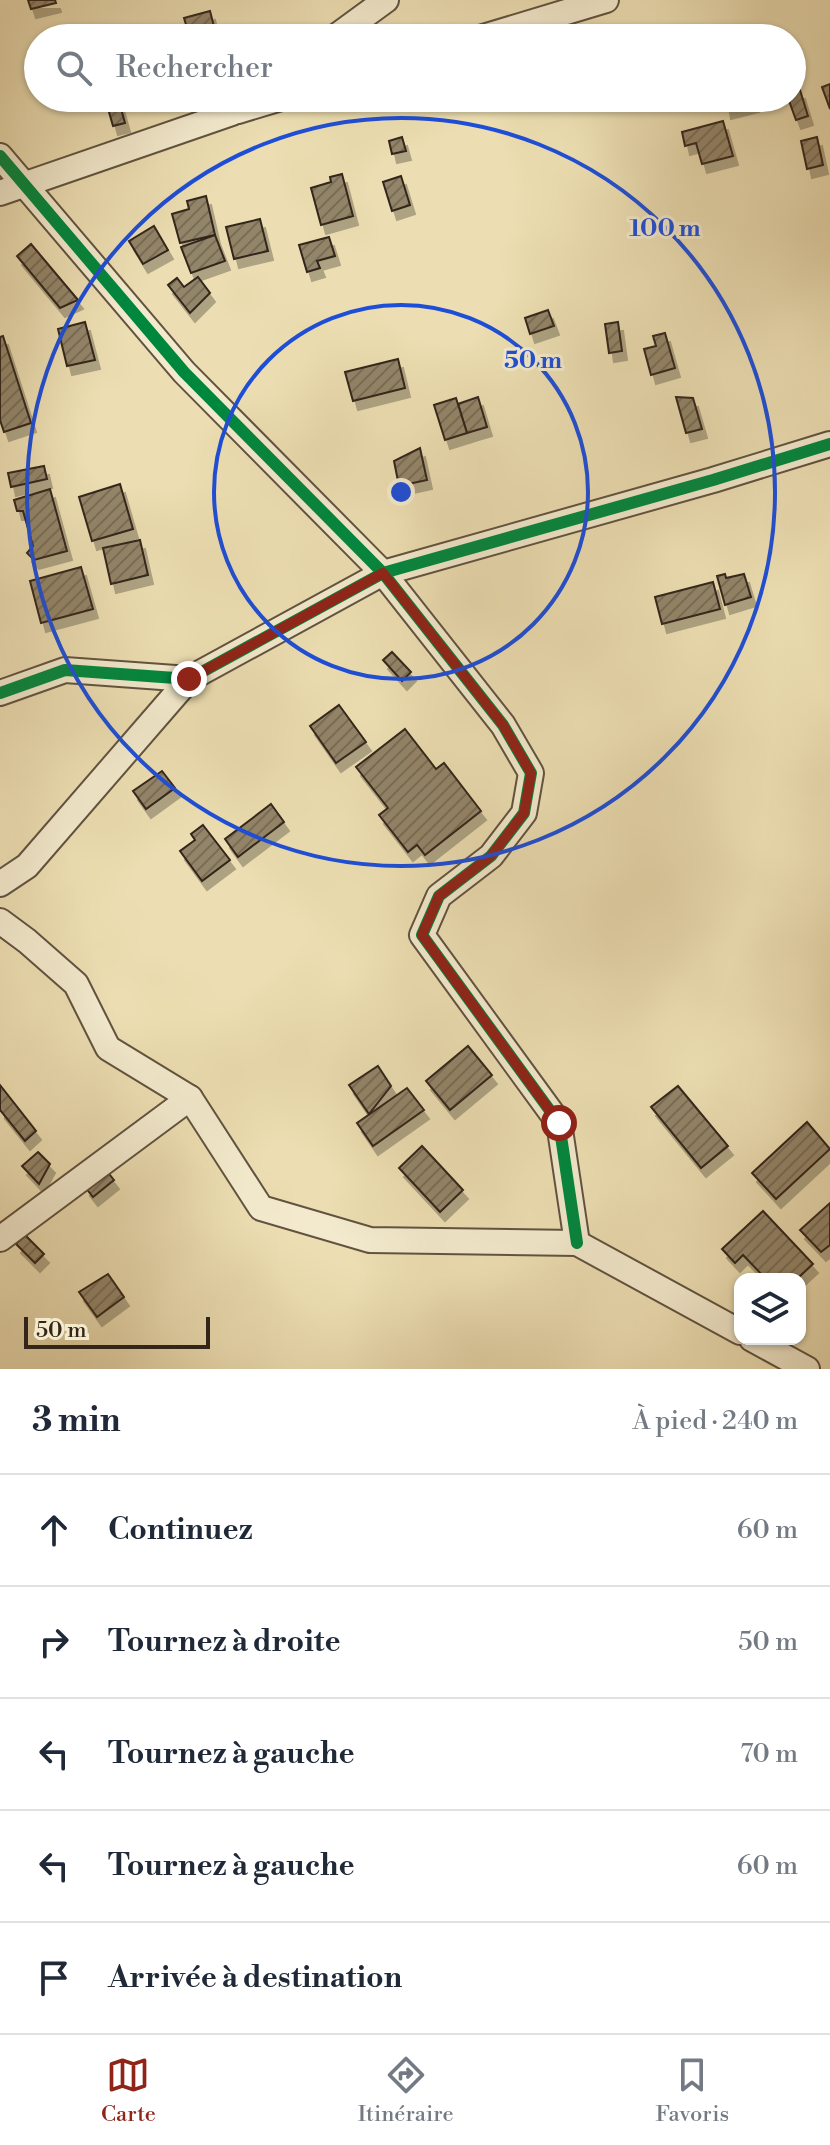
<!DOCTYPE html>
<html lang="fr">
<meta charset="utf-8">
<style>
:root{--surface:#fff;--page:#f6f6f7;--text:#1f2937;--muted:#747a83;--line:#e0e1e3;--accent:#8f2418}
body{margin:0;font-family:"Libre Bodoni",serif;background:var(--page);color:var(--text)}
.controls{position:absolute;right:24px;bottom:24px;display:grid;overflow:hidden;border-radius:16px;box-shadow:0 2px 6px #0004}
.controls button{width:72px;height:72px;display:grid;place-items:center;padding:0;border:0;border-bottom:2px solid var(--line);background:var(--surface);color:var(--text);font:40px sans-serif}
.scale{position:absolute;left:24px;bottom:20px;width:186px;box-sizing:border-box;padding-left:8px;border:4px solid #33251a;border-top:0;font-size:22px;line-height:28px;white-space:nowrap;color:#33251a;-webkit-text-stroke:6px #f3eacd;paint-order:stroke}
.stop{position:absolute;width:24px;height:24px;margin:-18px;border:6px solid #8f2418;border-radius:50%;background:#fff}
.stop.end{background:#8f2418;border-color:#fff;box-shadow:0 2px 8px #0008}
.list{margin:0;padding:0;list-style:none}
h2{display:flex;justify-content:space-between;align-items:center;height:104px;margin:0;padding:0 32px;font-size:34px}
h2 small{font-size:26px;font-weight:400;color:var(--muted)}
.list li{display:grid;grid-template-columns:52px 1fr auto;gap:24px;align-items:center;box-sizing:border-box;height:112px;padding:0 32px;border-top:2px solid var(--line)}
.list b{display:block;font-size:30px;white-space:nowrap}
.list em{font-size:26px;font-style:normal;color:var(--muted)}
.icon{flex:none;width:44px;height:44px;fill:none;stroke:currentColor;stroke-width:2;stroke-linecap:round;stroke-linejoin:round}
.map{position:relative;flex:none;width:830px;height:1369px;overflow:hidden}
.search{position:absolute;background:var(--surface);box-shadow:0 2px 6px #0004;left:24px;right:24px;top:24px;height:88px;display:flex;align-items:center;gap:20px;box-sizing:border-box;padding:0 28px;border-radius:44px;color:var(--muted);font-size:30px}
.sheet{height:664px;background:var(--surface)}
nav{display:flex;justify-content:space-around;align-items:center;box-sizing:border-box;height:112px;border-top:2px solid var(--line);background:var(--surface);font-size:22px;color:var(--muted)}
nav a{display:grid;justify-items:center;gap:4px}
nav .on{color:var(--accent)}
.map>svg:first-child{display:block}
.building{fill:url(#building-hatch);stroke:#33251a;stroke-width:2;filter:url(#shadow)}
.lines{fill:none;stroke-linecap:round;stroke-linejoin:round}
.minor-casing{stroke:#615340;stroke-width:28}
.minor{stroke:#f3eacd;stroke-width:24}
.cycleway-casing{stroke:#f3eacd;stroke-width:17}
.cycleway{stroke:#00873e;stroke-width:12}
.route{stroke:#8f2418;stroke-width:10}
.ring{fill:none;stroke:#1d4ed8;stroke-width:4}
.centre{fill:#1d4ed8;stroke:#f3eacd;stroke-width:4}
.ring-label{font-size:24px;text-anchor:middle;font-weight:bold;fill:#1d4ed8;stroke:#f3eacd;stroke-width:6;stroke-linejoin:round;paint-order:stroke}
</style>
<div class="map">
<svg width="830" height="1369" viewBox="0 0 830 1369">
<defs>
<pattern id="building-hatch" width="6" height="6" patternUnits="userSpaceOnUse" patternTransform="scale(2)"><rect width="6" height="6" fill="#938569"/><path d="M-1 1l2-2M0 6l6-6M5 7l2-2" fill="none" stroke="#796d56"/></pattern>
<filter id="shadow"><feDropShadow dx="5" dy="9" stdDeviation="0" flood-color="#0004"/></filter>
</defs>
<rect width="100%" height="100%" fill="#ecdeb2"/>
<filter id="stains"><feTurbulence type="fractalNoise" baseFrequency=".0025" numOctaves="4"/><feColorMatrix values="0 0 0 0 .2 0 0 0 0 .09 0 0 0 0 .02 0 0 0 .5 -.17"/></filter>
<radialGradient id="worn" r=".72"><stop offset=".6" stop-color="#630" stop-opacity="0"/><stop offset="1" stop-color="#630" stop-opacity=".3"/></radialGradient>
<g class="building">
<path d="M28,0H55L56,3L31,9Z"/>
<path d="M210,11L217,38H190L184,18Z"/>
<path d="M830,84V109L822,87Z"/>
<path d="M800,90L808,116L796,120L788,98H792V92Z"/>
<path d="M105,98H118L125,123L113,126Z"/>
<path d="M724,98H753L754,103L726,110Z"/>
<path d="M723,121L733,156L702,164L696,143L685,146L682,132Z"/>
<path d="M402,137L406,151L392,154L389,141Z"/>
<path d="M817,137L823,165L807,169L801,141Z"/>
<path d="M342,174L353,216L321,225L311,188L331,182L330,177Z"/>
<path d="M401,176L410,205L392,211L383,182Z"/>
<path d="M206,196L215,235L180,243L172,214L189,209L187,201Z"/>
<path d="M260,219L268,251L234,259L226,227Z"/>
<path d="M154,226L168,250L143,264L129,241Z"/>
<path d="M215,235L225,261L191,273L181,247Z"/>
<path d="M329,237L335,256L317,261L320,268L307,272L299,245Z"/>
<path d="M31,244L78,300L60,308L17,256Z"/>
<path d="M198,277L210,293L190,313L168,285L177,278L184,287Z"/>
<path d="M548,310L554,326L530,334L525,318Z"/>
<path d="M85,322L95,360L67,366L58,329Z"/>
<path d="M618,322L622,351L609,353L605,324Z"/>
<path d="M665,333L675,368L651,375L644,349L656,346L653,336Z"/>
<path d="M3,336L31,423L4,432L0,420V337Z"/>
<path d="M398,359L405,388L353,401L345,372Z"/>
<path d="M478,397L487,427L467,433L458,404Z"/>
<path d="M676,397L693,398L702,429L686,433Z"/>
<path d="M456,398L467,433L445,440L434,405Z"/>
<path d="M420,448L427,480L399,486L394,461Z"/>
<path d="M44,466L47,479L11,487L8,473Z"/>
<path d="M120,484L133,529L92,541L79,497Z"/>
<path d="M50,489L67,551L34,560L27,553L33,546L23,511H17L14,500Z"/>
<path d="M140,540L148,575L111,584L103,548Z"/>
<path d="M81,567L93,609L41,623L30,581Z"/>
<path d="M725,574L726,578L744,574L751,597L725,605L717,576Z"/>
<path d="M713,582L720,609L662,624L655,597Z"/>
<path d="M392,652L411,672L402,681L383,660Z"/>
<path d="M339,705L366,742L336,763L310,726Z"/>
<path d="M405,729L436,769L444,763L481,811L425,855L417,845L408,852L379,815L388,808L356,767Z"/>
<path d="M162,771L175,788L146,809L133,791Z"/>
<path d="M271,804L284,822L238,857L225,839Z"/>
<path d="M203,825L230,860L202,881L180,851L195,840L191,834Z"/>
<path d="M468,1046L492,1075L450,1110L426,1081Z"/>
<path d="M378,1066L391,1086L369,1114L349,1085Z"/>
<path d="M0,1085L36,1131L25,1141L0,1110Z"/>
<path d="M678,1086L728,1146L701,1168L651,1107Z"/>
<path d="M407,1088L424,1110L373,1146L357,1123Z"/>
<path d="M807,1122L830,1149L776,1199L752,1173Z"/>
<path d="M422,1146L463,1190L440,1212L399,1168Z"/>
<path d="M38,1152L50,1164L39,1184L22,1166Z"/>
<path d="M106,1170L114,1180L93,1197L85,1187Z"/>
<path d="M830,1203V1245L821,1252L800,1230Z"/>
<path d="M763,1211L813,1264L797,1279H766L743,1255L735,1263L722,1249Z"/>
<path d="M25,1235L44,1254L35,1263L16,1244Z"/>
<path d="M108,1274L124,1297L97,1317L79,1292Z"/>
</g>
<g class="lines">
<defs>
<g id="minor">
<path d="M334,38L386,0"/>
<path d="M480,38L606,0"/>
<path d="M238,111L281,98"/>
<path d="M0,156L184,372L383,573L503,725L531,773L524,813L491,856L439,896L422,935L559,1123L577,1243"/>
<path d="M0,193L232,113L252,98"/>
<path d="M0,693L65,670L189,679L383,573L713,480L830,444"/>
<path d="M0,884L27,866L189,679"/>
<path d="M0,921L27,941L76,984L108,1048L190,1098L0,1239"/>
<path d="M190,1098L261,1208L370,1240L577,1243L740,1332"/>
<path d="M752,1339L807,1369"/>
</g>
</defs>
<use href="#minor" class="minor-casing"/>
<use href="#minor" class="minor"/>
<defs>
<g id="cycleway">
<path d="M0,156L184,372L383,573L503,725L531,773L524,813L491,856L439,896L422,935L559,1123L577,1243"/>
<path d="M0,693L65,670L189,679L383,573L713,480L830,444"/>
</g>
</defs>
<use href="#cycleway" class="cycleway-casing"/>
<use href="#cycleway" class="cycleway"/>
</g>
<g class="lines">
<path class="route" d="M189,679L383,573L503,725L531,773L524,813L491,856L439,896L422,935L559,1123"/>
</g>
<g class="ring">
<circle cx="401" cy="492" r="187"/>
<circle cx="401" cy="492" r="374"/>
</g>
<circle cx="401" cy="492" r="12" class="centre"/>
<g class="ring-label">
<text x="665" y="236">100 m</text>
<text x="533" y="368">50 m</text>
</g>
<rect width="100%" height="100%" filter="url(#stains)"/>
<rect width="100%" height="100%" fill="url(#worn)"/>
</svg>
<div class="controls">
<button><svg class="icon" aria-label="layers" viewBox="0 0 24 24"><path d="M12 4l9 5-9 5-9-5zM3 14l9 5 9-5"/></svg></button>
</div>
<div class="scale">50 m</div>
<div class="stop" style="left:559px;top:1123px"></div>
<div class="stop end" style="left:189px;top:679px"></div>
<div class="search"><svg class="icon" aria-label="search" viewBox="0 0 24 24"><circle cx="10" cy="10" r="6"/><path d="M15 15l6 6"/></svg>Rechercher</div>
</div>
<section class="sheet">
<h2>3 min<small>À pied · 240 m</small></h2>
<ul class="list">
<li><svg class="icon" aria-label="ahead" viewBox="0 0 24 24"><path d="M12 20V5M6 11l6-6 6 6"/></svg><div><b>Continuez</b></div><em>60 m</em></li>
<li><svg class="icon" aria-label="right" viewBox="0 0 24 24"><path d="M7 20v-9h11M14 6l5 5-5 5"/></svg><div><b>Tournez à droite</b></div><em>50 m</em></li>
<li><svg class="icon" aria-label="left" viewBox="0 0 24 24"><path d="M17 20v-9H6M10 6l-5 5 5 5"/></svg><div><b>Tournez à gauche</b></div><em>70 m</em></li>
<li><svg class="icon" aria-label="left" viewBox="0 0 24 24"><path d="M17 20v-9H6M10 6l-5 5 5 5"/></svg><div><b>Tournez à gauche</b></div><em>60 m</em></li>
<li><svg class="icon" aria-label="arrive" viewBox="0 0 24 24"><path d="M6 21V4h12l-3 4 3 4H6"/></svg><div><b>Arrivée à destination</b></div></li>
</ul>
</section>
<nav>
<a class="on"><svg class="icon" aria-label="map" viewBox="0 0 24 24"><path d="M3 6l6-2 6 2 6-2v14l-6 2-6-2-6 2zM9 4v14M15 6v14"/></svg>Carte</a>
<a><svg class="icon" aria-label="directions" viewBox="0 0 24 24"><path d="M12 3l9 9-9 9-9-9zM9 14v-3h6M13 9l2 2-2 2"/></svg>Itinéraire</a>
<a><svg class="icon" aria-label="saved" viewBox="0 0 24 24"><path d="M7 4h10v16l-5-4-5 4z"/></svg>Favoris</a>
</nav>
